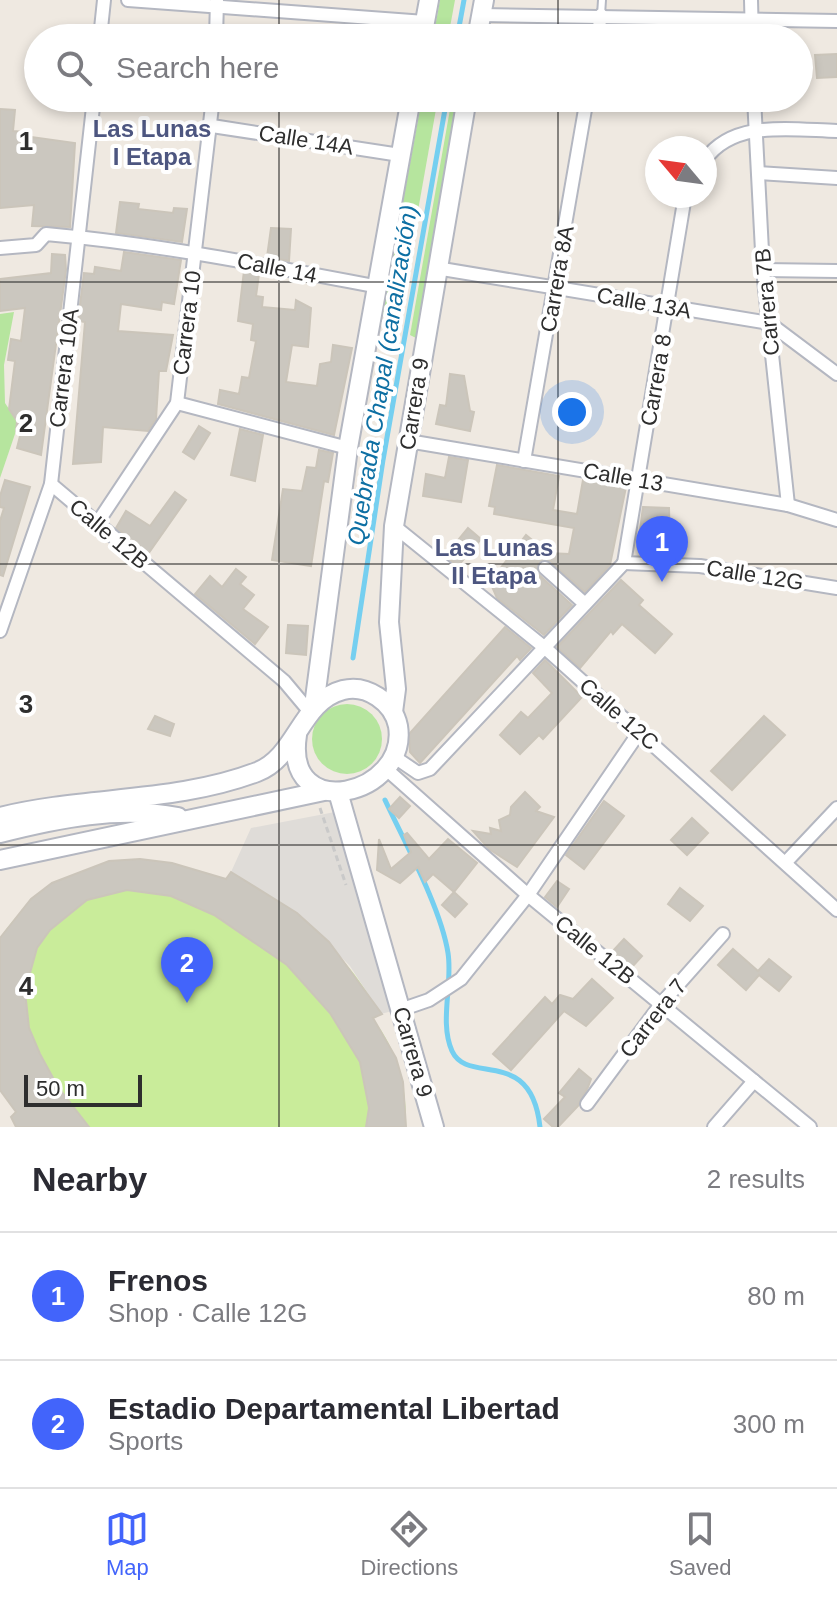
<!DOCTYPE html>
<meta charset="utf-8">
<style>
:root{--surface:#fff;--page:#f2f2f3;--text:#2b2b33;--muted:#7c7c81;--line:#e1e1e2;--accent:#4264fb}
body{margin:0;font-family:Helvetica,sans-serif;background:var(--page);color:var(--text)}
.compass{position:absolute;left:645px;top:136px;width:72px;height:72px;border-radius:50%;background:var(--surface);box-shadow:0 4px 12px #0003;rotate:299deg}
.scale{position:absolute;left:24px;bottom:20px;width:118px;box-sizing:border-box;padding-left:8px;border:4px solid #2e2e2e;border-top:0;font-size:22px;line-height:28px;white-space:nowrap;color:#2e2e2e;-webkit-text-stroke:6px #fff;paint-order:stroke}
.you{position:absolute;left:572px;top:412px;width:28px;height:28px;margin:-20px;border:6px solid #fff;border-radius:50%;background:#1a73e8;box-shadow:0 0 0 12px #1a73e833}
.badge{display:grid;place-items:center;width:52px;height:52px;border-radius:50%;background:var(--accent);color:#fff;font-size:26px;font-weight:700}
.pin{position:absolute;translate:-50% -66px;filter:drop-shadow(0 2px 4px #0008)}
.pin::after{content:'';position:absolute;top:42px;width:28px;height:24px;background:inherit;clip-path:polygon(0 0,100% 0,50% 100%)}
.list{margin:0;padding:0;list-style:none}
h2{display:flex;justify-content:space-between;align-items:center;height:104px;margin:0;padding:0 32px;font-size:34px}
h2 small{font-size:26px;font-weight:400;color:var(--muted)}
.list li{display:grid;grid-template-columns:52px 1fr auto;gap:24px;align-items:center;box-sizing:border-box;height:128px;padding:0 32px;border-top:2px solid var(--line)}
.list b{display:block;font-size:30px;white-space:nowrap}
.list p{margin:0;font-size:26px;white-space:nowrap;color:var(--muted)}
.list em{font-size:26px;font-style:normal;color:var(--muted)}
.icon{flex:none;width:44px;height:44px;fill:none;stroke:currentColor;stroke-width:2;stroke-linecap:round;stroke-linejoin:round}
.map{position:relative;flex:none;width:837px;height:1127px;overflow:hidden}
.search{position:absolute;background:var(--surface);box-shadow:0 4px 12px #0003;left:24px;right:24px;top:24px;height:88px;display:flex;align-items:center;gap:20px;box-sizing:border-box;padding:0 28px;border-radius:44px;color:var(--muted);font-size:30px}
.sheet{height:360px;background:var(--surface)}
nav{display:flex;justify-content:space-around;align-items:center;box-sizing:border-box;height:112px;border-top:2px solid var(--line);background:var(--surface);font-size:22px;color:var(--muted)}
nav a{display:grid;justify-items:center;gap:4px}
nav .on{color:var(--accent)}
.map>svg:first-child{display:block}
.green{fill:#b6e59e}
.pitch{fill:#c9ec9a}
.plaza{fill:#dfdcd8}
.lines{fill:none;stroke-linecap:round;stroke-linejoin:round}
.stream{stroke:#75cff0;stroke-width:5}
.building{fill:#cbc7bf;stroke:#cbc5ba;stroke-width:2}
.service-casing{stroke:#b4b7c1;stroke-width:10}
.minor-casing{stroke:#b4b7c1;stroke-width:16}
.secondary-casing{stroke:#b4b7c1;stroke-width:22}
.path{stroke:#c9c9c9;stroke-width:3;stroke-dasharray:6 4;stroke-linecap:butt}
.service{stroke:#fff;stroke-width:6}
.minor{stroke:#fff;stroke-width:12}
.secondary{stroke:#fff;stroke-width:18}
.grid{fill:none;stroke:#2e2e2e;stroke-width:2;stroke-opacity:0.55}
.labels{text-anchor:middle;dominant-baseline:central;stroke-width:8;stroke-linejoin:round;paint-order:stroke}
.street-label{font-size:22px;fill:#2e2e2e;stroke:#fff}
.neighbourhood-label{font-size:24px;font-weight:bold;fill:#4d5680;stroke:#fff}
.water-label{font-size:24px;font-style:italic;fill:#0d6fa3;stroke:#fff}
.grid-label{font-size:26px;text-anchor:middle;font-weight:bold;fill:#2e2e2e;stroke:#fff;stroke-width:8;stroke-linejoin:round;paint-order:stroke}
</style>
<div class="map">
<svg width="837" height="1127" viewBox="0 0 837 1127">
<rect width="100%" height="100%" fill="#efe9e1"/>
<g class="green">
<path d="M440,0H455L448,38H433Z"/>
<path d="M422,98H438L398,323L382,314Z"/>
<path d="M452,98H462L420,340L410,335Z"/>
<path d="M14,312L4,365L5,403L17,421L16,431L0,478V314Z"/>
<circle cx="347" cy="739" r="35"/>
</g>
<path class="pitch" d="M140,859L172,863L226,879L231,872C296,906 344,951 381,1014L373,1019C398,1051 407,1087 406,1127H17L11,1117L16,1111L0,938C35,887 79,864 140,859Z"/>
<path class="plaza" d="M335,812L392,1011L381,1014L350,966L297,913L231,872L251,828Z"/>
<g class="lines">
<g class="stream">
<path d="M457,38L464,0"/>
<path d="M353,658L383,460L447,98"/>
<path d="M385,800C405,843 441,908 448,953C453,984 439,1022 452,1051C468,1086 531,1045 540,1127"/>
</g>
</g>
<g class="building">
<path d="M837,54V77L817,78L815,55Z"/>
<path d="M0,109L15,110L13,131L25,132L24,136L75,143L70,227L32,226L34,205L0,208Z"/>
<path d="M120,202L139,204L138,209L173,213L174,208L187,209L182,242L116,233Z"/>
<path d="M271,228L291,229L289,261L267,257Z"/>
<path d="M124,252L181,260L174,304L162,302L161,310L121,304L118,331L173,335L166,371H159L156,419L148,431L103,427L101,462L73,464L85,322L78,321L84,273L94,274L95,267L121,271Z"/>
<path d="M52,254L65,255L66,270L41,455L17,448L21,432L16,431L17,421L9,409L15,361L8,360L11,339L21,341L25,308L0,311V279L51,273Z"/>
<path d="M244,271L259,274L256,296L263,297L262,307L295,310L296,300L311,308L308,347L292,345L286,382L317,386L320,364L331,362L333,345L352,348L334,435L218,404L220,390L239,394L242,377L249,378L256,341L251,340L253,324L238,321Z"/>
<path d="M450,374L464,376L470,411L474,412L470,431L436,424L440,405L446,406Z"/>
<path d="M199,426L210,433L194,459L183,452Z"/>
<path d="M240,429L263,435L255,481L231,475Z"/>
<path d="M319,450L333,453L328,482L324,481L311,566L272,560L283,489L302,491L307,467L316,468Z"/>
<path d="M449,457L468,460L461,502L423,496L426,474L445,478Z"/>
<path d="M497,465L559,476L553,510L577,514L583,480L626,487L610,565L585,592L550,561L538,563V574L572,605L544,635L497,598L490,582L526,535L548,553L569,554L574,528L494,514L495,507L489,506Z"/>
<path d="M5,480L30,487L3,576L0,575V521L4,508L0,507V496Z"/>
<path d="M175,492L186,500L148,554L116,528L126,511L150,526Z"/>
<path d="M643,507L669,508L670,549L638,545Z"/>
<path d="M468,528L481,539L458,566L445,556Z"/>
<path d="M236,569L246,577L240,584L254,595L243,609L268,627L255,644L195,594L210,576L222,587Z"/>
<path d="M621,580L643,600L639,605L672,634L655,653L622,624L613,634L611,631L580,668L557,647Z"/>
<path d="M288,625L308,626L306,655L286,653Z"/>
<path d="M505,627L531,648L520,660L517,656L420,763L410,752L409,734Z"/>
<path d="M545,660L582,697L543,739L539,735L520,754L500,735L521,712L528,718L552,693L533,673Z"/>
<path d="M155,716L174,724L170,736L148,729Z"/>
<path d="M764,716L785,735L732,790L711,771Z"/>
<path d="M525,792L540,807L536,811L554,817L517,867L489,849L473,831L491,834L490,828L501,831L499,820L510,815L511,807Z"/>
<path d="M400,797L410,806L399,818L389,809Z"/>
<path d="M604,801L624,816L584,869L566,855Z"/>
<path d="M692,818L708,833L687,855L671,840Z"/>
<path d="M407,833L429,859L448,839L477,863L454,892L433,874L425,882L418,867L400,883L377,870L379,839L391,869L411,852L404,835Z"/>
<path d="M140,859L172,863L226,879L231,872L297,913L329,942L382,1014L373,1018L396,1058L403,1082L406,1127H366L369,1108L360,1062L330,1013L287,965L214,915L171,896L127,890L87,900L50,930L37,948L25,991L29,1028L40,1054L58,1087L89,1127H16L11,1117L16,1112L0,1090V938L31,899L52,883L109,861Z"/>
<path d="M557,881L569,889L557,907L545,897Z"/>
<path d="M680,888L703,906L690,921L668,904Z"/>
<path d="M454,892L467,904L455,917L442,905Z"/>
<path d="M624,939L642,956L631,968L612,952Z"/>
<path d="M733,949L758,971L769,959L791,977L779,991L759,975L746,990L718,965Z"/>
<path d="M592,979L613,998L586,1026L564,1011L511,1070L493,1054L545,997L552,1004L560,995L573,999Z"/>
<path d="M579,1069L591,1079L588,1087L578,1106L558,1127H553L544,1119L565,1097L559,1093Z"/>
</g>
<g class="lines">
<defs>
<path id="service" d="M601,15L602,0"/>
<g id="minor">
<path d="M128,0L425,22"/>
<path d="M751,0L752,38"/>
<path d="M481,15L837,21"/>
<path d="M100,38L104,0"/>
<path d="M216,38L217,1"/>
<path d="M597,38L601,15"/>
<path d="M754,98L763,270L788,505"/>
<path d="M212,126L400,155"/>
<path d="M705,160C733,119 794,130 837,131"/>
<path d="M758,173L837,178"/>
<path d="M0,248L36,245L46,234C158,244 268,266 379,287"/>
<path d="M436,268L769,323L837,374"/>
<path d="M763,270L837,271"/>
<path d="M177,403L348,448"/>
<path d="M408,441L788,505L837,520"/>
<path d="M524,461L587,98"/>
<path d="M51,484L284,681L310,712"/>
<path d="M96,525L177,403L213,98"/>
<path d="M394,526L544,647L837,910"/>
<path d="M624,563L685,196"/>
<path d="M624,563L700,566L837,588"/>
<path d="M545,568L585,604"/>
<path d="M0,631L51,484L94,98"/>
<path d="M393,756L418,773L430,769L624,563"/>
<path d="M385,768L528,895L810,1127"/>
<path d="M786,862L837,808"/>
<path d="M400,1010L429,1000L461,979L528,895L640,731"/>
<path d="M587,1104L661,1004L723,934"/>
<path d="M714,1127L754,1081"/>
</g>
<g id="secondary">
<path d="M422,38L429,0"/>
<path d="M477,38L484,0"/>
<path d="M314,706L348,448L411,98"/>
<path d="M393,712L396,689L389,622L394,526L467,98"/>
<path d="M338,792L434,1127"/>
<path d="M0,817C84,796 176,803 257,772C297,757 300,701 343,690C367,684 393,702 398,726C409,795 283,826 297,735"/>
<path d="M0,833C59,818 118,806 178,817"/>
<path d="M0,860L324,791"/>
</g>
</defs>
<use href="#service" class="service-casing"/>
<use href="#minor" class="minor-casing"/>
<use href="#secondary" class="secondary-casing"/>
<path class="path" d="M320,808L346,885"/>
<use href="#service" class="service"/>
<use href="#minor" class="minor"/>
<use href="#secondary" class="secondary"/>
</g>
<path class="grid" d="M279,0V38M558,0V38M279,98V1127M558,98V1127M0,282H837M0,564H837M0,845H837"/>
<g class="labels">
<g class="street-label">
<text transform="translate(306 140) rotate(9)">Calle 14A</text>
<text transform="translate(277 268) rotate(11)">Calle 14</text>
<text transform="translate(557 279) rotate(-80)">Carrera 8A</text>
<text transform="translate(767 302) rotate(-95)">Carrera 7B</text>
<text transform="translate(644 303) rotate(10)">Calle 13A</text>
<text transform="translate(187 323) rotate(-83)">Carrera 10</text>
<text transform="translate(64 368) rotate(-83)">Carrera 10A</text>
<text transform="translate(656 380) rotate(-80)">Carrera 8</text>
<text transform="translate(414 404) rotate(-81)">Carrera 9</text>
<text transform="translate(623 477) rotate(10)">Calle 13</text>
<text transform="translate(109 534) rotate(40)">Calle 12B</text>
<text transform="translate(755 575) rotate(9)">Calle 12G</text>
<text transform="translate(619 714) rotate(41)">Calle 12C</text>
<text transform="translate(595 950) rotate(39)">Calle 12B</text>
<text transform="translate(653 1018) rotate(-52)">Carrera 7</text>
<text transform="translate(413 1052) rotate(74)">Carrera 9</text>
</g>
<g class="neighbourhood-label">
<text x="152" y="128">Las Lunas<tspan x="152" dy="28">I Etapa</tspan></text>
<text x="494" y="547">Las Lunas<tspan x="494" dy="28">II Etapa</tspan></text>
</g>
<g class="water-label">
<text transform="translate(382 375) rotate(-81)">Quebrada Chapal (canalización)</text>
</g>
</g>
<g class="grid-label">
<text x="26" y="150">1</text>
<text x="26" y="432">2</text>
<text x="26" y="713">3</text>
<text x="26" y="995">4</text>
</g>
</svg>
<svg class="compass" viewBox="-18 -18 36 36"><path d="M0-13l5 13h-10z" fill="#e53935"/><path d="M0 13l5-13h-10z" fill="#7c7c81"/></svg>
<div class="scale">50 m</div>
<div class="you"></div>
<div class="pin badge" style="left:662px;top:582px">1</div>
<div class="pin badge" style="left:187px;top:1003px">2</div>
<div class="search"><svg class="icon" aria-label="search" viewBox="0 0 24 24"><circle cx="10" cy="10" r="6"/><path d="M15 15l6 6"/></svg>Search here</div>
</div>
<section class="sheet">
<h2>Nearby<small>2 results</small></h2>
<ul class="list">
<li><span class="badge">1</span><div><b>Frenos</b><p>Shop · Calle 12G</p></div><em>80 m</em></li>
<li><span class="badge">2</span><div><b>Estadio Departamental Libertad</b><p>Sports</p></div><em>300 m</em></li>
</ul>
</section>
<nav>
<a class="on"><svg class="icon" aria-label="map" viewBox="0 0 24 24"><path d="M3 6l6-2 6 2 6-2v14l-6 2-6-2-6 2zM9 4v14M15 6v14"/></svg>Map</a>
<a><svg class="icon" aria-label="directions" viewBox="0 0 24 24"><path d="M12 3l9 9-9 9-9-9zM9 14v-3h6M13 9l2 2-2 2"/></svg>Directions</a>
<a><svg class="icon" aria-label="saved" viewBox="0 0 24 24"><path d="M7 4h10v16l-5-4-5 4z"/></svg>Saved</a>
</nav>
